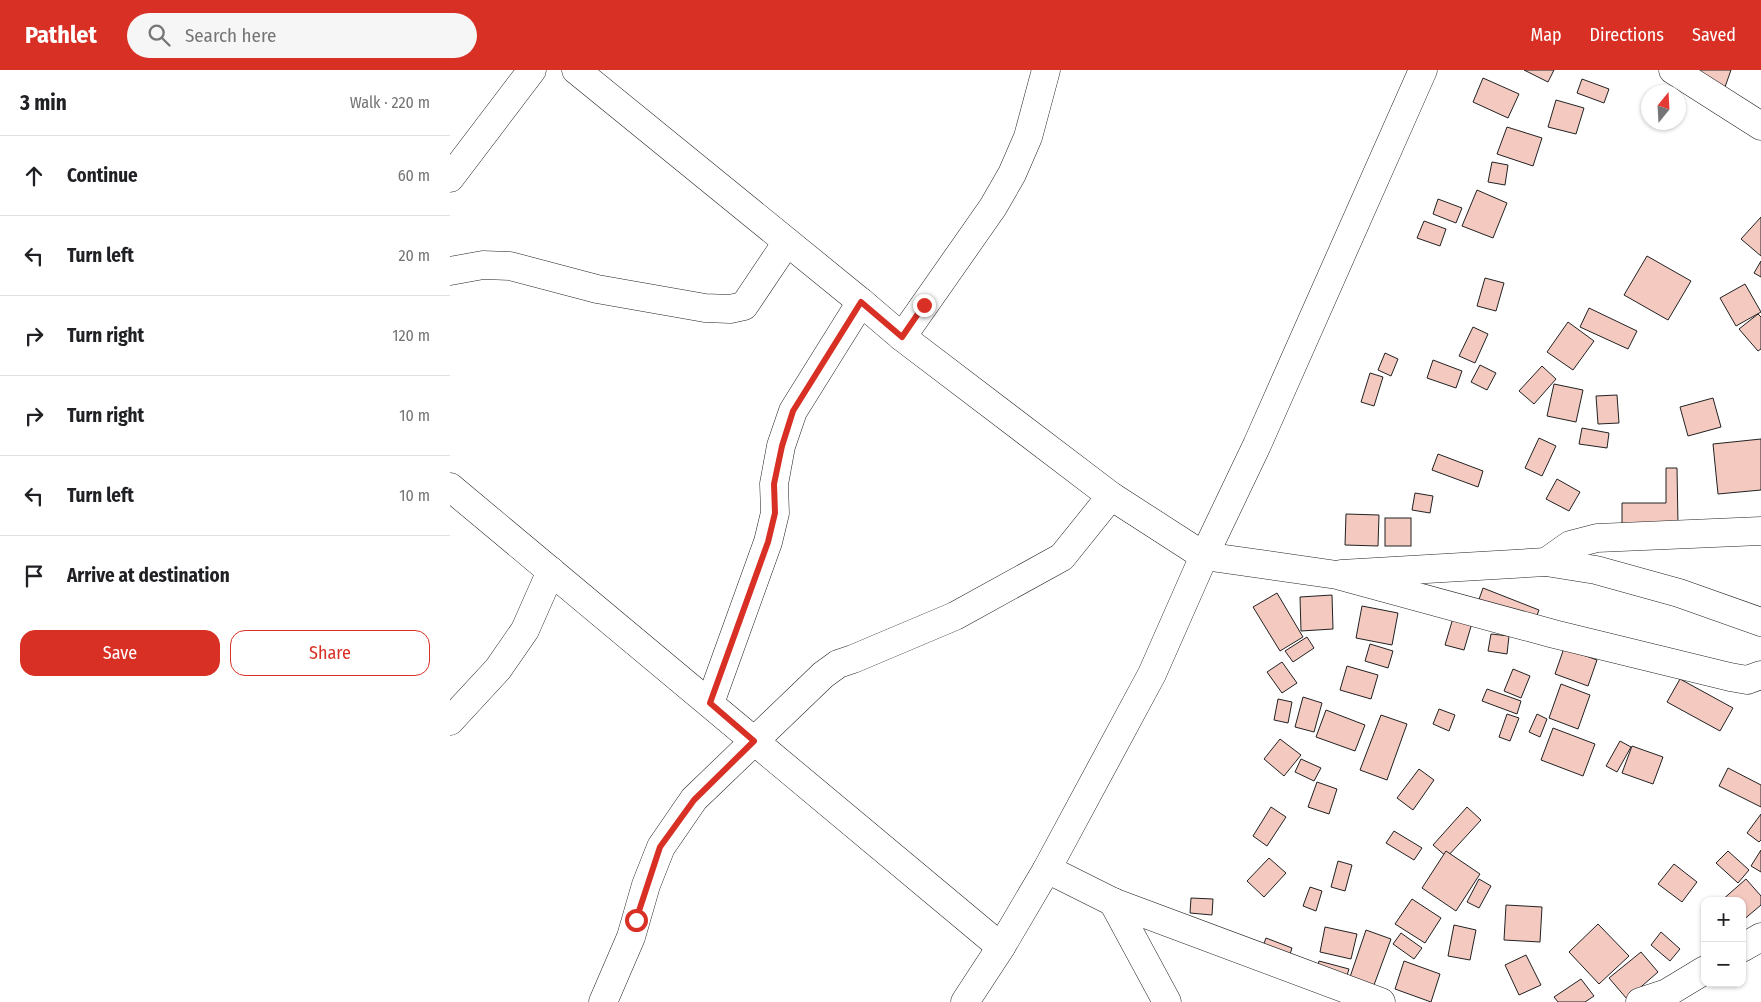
<!DOCTYPE html>
<meta charset="utf-8">
<style>
:root{--surface:#fff;--page:#f6f6f6;--text:#202124;--muted:#757577;--line:#e0e0e0;--accent:#d93025}
body{margin:0;font-family:"Fira Sans Condensed",sans-serif;background:var(--page);color:var(--text)}
.controls{position:absolute;right:15px;bottom:15px;display:grid;overflow:hidden;border-radius:10px;box-shadow:0 1px 4px #0004}
.controls button{width:45px;height:45px;display:grid;place-items:center;padding:0;border:0;border-bottom:1px solid var(--line);background:var(--surface);color:var(--text);font:25px sans-serif}
.compass{position:absolute;left:1191px;top:15px;width:45px;height:45px;border-radius:50%;background:var(--surface);box-shadow:0 1px 4px #0004;rotate:18deg}
.stop{position:absolute;width:15px;height:15px;margin:-11px;border:4px solid #d93025;border-radius:50%;background:#fff}
.stop.end{background:#d93025;border-color:#fff;box-shadow:0 1px 5px #0008}
.list{margin:0;padding:0;list-style:none}
h2{display:flex;justify-content:space-between;align-items:center;height:65px;margin:0;padding:0 20px;font-size:21px}
h2 small{font-size:16px;font-weight:400;color:var(--muted)}
.list li{display:grid;grid-template-columns:32px 1fr auto;gap:15px;align-items:center;box-sizing:border-box;height:80px;padding:0 20px;border-top:1px solid var(--line)}
.list b{display:block;font-size:19px;white-space:nowrap}
.list em{font-size:16px;font-style:normal;color:var(--muted)}
.actions{display:flex;gap:10px;padding:15px 20px}
.actions a{flex:1;padding:11px 0;border:1px solid var(--accent);border-radius:15px;text-align:center;font-size:18px;color:var(--accent)}
.actions .main{background:var(--accent);color:#fff}
.icon{flex:none;width:28px;height:28px;fill:none;stroke:currentColor;stroke-width:2;stroke-linecap:round;stroke-linejoin:round}
.map{position:relative;flex:none;width:1311px;height:932px;overflow:hidden}
header{display:flex;align-items:center;gap:30px;box-sizing:border-box;height:70px;padding:0 25px;background:var(--accent);color:#fff}
header strong{font-size:24px}
nav{display:flex;gap:28px;margin-inline-start:auto;font-size:18px}
.search{width:350px;height:45px;background:var(--page);display:flex;align-items:center;gap:12px;box-sizing:border-box;padding:0 18px;border-radius:28px;color:var(--muted);font-size:19px}
main{display:flex}
aside{flex:1;background:var(--surface)}
.map>svg:first-child{display:block}
.building{fill:#f3c9c0;stroke:#222}
.lines{fill:none;stroke-linecap:round;stroke-linejoin:round}
.minor-casing{stroke:#222;stroke-width:29}
.major-casing{stroke:#222;stroke-width:29}
.minor{stroke:#fff;stroke-width:28}
.major{stroke:#fff;stroke-width:28}
.route{stroke:#d93025;stroke-width:6}
</style>
<header>
<strong>Pathlet</strong>
<div class="search"><svg class="icon" aria-label="search" viewBox="0 0 24 24"><circle cx="10" cy="10" r="6"/><path d="M15 15l6 6"/></svg>Search here</div>
<nav><a>Map</a><a>Directions</a><a>Saved</a></nav>
</header>
<main>
<aside>
<h2>3 min<small>Walk · 220 m</small></h2>
<ul class="list">
<li><svg class="icon" aria-label="ahead" viewBox="0 0 24 24"><path d="M12 20V5M6 11l6-6 6 6"/></svg><div><b>Continue</b></div><em>60 m</em></li>
<li><svg class="icon" aria-label="left" viewBox="0 0 24 24"><path d="M17 20v-9H6M10 6l-5 5 5 5"/></svg><div><b>Turn left</b></div><em>20 m</em></li>
<li><svg class="icon" aria-label="right" viewBox="0 0 24 24"><path d="M7 20v-9h11M14 6l5 5-5 5"/></svg><div><b>Turn right</b></div><em>120 m</em></li>
<li><svg class="icon" aria-label="right" viewBox="0 0 24 24"><path d="M7 20v-9h11M14 6l5 5-5 5"/></svg><div><b>Turn right</b></div><em>10 m</em></li>
<li><svg class="icon" aria-label="left" viewBox="0 0 24 24"><path d="M17 20v-9H6M10 6l-5 5 5 5"/></svg><div><b>Turn left</b></div><em>10 m</em></li>
<li><svg class="icon" aria-label="arrive" viewBox="0 0 24 24"><path d="M6 21V4h12l-3 4 3 4H6"/></svg><div><b>Arrive at destination</b></div></li>
</ul>
<div class="actions"><a class="main">Save</a><a>Share</a></div>
</aside>
<div class="map">
<svg width="1311" height="932" viewBox="0 0 1311 932">
<rect width="100%" height="100%" fill="#fff"/>
<g class="building">
<path d="M1074,0H1104L1098,12Z"/>
<path d="M1245,0H1281L1275,17Z"/>
<path d="M1033,8L1069,24L1058,48L1023,32Z"/>
<path d="M1132,9L1159,19L1154,33L1127,23Z"/>
<path d="M1106,30L1134,38L1126,64L1098,57Z"/>
<path d="M1057,57L1092,68L1083,96L1047,84Z"/>
<path d="M1042,92L1058,95L1055,115L1038,112Z"/>
<path d="M1027,120L1057,133L1043,168L1012,156Z"/>
<path d="M988,129L1012,138L1006,153L983,144Z"/>
<path d="M1311,147V186L1291,169Z"/>
<path d="M974,151L996,159L990,176L967,168Z"/>
<path d="M1197,186L1241,211L1218,250L1174,225Z"/>
<path d="M1311,191V207L1304,203Z"/>
<path d="M1035,208L1054,213L1046,241L1027,236Z"/>
<path d="M1295,214L1311,242L1286,256L1270,228Z"/>
<path d="M1139,238L1187,261L1178,279L1130,257Z"/>
<path d="M1308,244L1311,247V279L1308,281L1289,259Z"/>
<path d="M1118,252L1144,271L1123,300L1097,282Z"/>
<path d="M1023,257L1038,264L1025,293L1009,286Z"/>
<path d="M935,283L948,289L941,306L928,300Z"/>
<path d="M983,290L1012,301L1006,318L977,308Z"/>
<path d="M1030,295L1046,303L1037,320L1021,312Z"/>
<path d="M1092,296L1106,309L1084,334L1069,321Z"/>
<path d="M920,303L933,307L924,336L911,332Z"/>
<path d="M1104,314L1133,320L1126,352L1097,346Z"/>
<path d="M1167,325L1169,353L1148,354L1146,326Z"/>
<path d="M1263,328L1271,357L1238,366L1230,337Z"/>
<path d="M1132,358L1159,363L1157,378L1129,374Z"/>
<path d="M1089,368L1106,376L1092,406L1075,398Z"/>
<path d="M1311,369V420L1268,424L1263,374Z"/>
<path d="M988,384L1033,401L1028,417L982,400Z"/>
<path d="M1216,398H1227L1228,454H1172V433H1216Z"/>
<path d="M1107,409L1130,422L1119,441L1096,429Z"/>
<path d="M965,423L983,426L980,443L962,440Z"/>
<path d="M896,444L929,445L928,476L895,475Z"/>
<rect x="935" y="448" width="26" height="28"/>
<path d="M1033,518L1089,540L1083,556L1027,535Z"/>
<path d="M827,523L853,567L830,581L803,537Z"/>
<path d="M882,525L883,559L851,561L850,527Z"/>
<path d="M912,536L948,543L942,575L906,568Z"/>
<path d="M1003,548L1022,553L1014,580L995,575Z"/>
<path d="M1041,564L1059,566L1057,584L1038,581Z"/>
<path d="M857,567L864,578L843,592L835,581Z"/>
<path d="M920,574L943,581L938,598L915,591Z"/>
<path d="M1114,578L1147,590L1138,616L1105,604Z"/>
<path d="M832,592L847,613L832,623L817,602Z"/>
<path d="M897,596L928,605L921,629L890,620Z"/>
<path d="M1063,599L1080,606L1071,628L1054,621Z"/>
<path d="M1230,609L1283,638L1270,661L1217,632Z"/>
<path d="M1111,614L1140,625L1128,659L1099,648Z"/>
<path d="M1037,619L1071,631L1067,644L1032,631Z"/>
<path d="M853,627L872,633L864,662L845,657Z"/>
<path d="M828,629L842,632L838,653L824,650Z"/>
<path d="M989,639L1005,645L999,661L983,654Z"/>
<path d="M876,640L915,655L905,681L866,667Z"/>
<path d="M1057,644L1069,648L1060,671L1049,667Z"/>
<path d="M1087,644L1097,649L1090,667L1079,662Z"/>
<path d="M931,645L957,654L937,710L910,700Z"/>
<path d="M1103,658L1145,674L1133,706L1091,690Z"/>
<path d="M830,669L851,685L834,706L814,689Z"/>
<path d="M1170,671L1181,677L1167,702L1156,696Z"/>
<path d="M1182,676L1213,687L1203,714L1172,703Z"/>
<path d="M851,689L871,698L864,711L845,702Z"/>
<path d="M1278,698L1311,715V737L1269,716Z"/>
<path d="M969,699L984,710L963,740L947,728Z"/>
<path d="M867,712L887,719L879,744L858,737Z"/>
<path d="M821,737L836,747L817,776L803,766Z"/>
<path d="M1017,737L1031,750L997,787L983,775Z"/>
<path d="M1311,744V770L1309,772L1297,763Z"/>
<path d="M944,761L972,778L964,790L936,773Z"/>
<path d="M1311,780V802L1301,796Z"/>
<path d="M996,781L1030,804L1006,841L972,818Z"/>
<path d="M1278,781L1299,800L1288,813L1266,793Z"/>
<path d="M819,788L836,803L814,827L797,811Z"/>
<path d="M888,791L902,795L895,821L881,817Z"/>
<path d="M1224,794L1247,812L1232,832L1208,814Z"/>
<path d="M1029,809L1041,816L1029,838L1017,832Z"/>
<path d="M1296,809L1311,826V835L1292,851V831H1271Z"/>
<path d="M860,817L872,821L866,841L853,836Z"/>
<path d="M741,828L763,829L762,845L740,843Z"/>
<path d="M962,829L991,848L975,873L945,854Z"/>
<path d="M1056,835L1092,837L1090,872L1054,870Z"/>
<path d="M1148,854L1179,886L1149,914L1119,882Z"/>
<path d="M1004,855L1026,860L1020,890L998,886Z"/>
<path d="M875,857L907,864L901,889L870,882Z"/>
<path d="M916,860L941,869L924,915L900,907Z"/>
<path d="M1211,862L1230,879L1220,891L1201,875Z"/>
<path d="M951,863L972,878L964,889L943,874Z"/>
<path d="M816,868L842,878L837,894L810,884Z"/>
<path d="M1191,882L1208,902L1177,929L1159,908Z"/>
<path d="M1076,885L1091,915L1069,925L1055,895Z"/>
<path d="M869,891L899,899L894,915L865,907Z"/>
<path d="M954,891L990,904L981,932L945,919Z"/>
<path d="M1131,909L1144,926L1135,932H1108L1104,927Z"/>
</g>
<g class="lines">
<defs>
<g id="minor">
<path d="M1223,0L1311,56"/>
<path d="M0,108L82,0"/>
<path d="M0,201L33,195L60,196L147,219L255,238L280,239L294,236L337,172"/>
<path d="M452,267L543,137L562,104L578,67L596,0"/>
<path d="M0,417L551,877"/>
<path d="M1096,492L1120,475L1147,468L1311,461"/>
<path d="M891,504L1096,492L1146,500L1229,523L1311,552"/>
<path d="M260,633L318,472L325,443L324,414L331,376L343,341L411,232"/>
<path d="M0,651L48,599L75,560L101,501"/>
<path d="M597,799L663,832L931,932"/>
<path d="M663,832L717,932"/>
<path d="M1292,878L1311,867"/>
<path d="M153,932L181,867L196,815L211,777L244,729L373,605L388,594L403,589L505,546L612,487L661,426"/>
<path d="M1190,932L1217,923L1255,900"/>
</g>
<g id="major">
<path d="M126,0L411,232L452,267L661,426L754,486L887,505L1104,564L1280,607L1297,610L1311,605"/>
<path d="M515,932L551,877L597,799L702,604L754,486L807,375L973,0"/>
</g>
</defs>
<use href="#minor" class="minor-casing"/>
<use href="#major" class="major-casing"/>
<use href="#minor" class="minor"/>
<use href="#major" class="major"/>
</g>
<g class="lines">
<path class="route" d="M186,850L210,777L244,730L304,671L260,633L318,472L325,443L324,414L332,376L343,341L411,232L452,267L474,235"/>
</g>
</svg>
<div class="controls">
<button>+</button>
<button>−</button>
</div>
<svg class="compass" viewBox="-18 -18 36 36"><path d="M0-13l5 13h-10z" fill="#e53935"/><path d="M0 13l5-13h-10z" fill="#757577"/></svg>
<div class="stop" style="left:186px;top:850px"></div>
<div class="stop end" style="left:474px;top:235px"></div>
</div>
</main>
